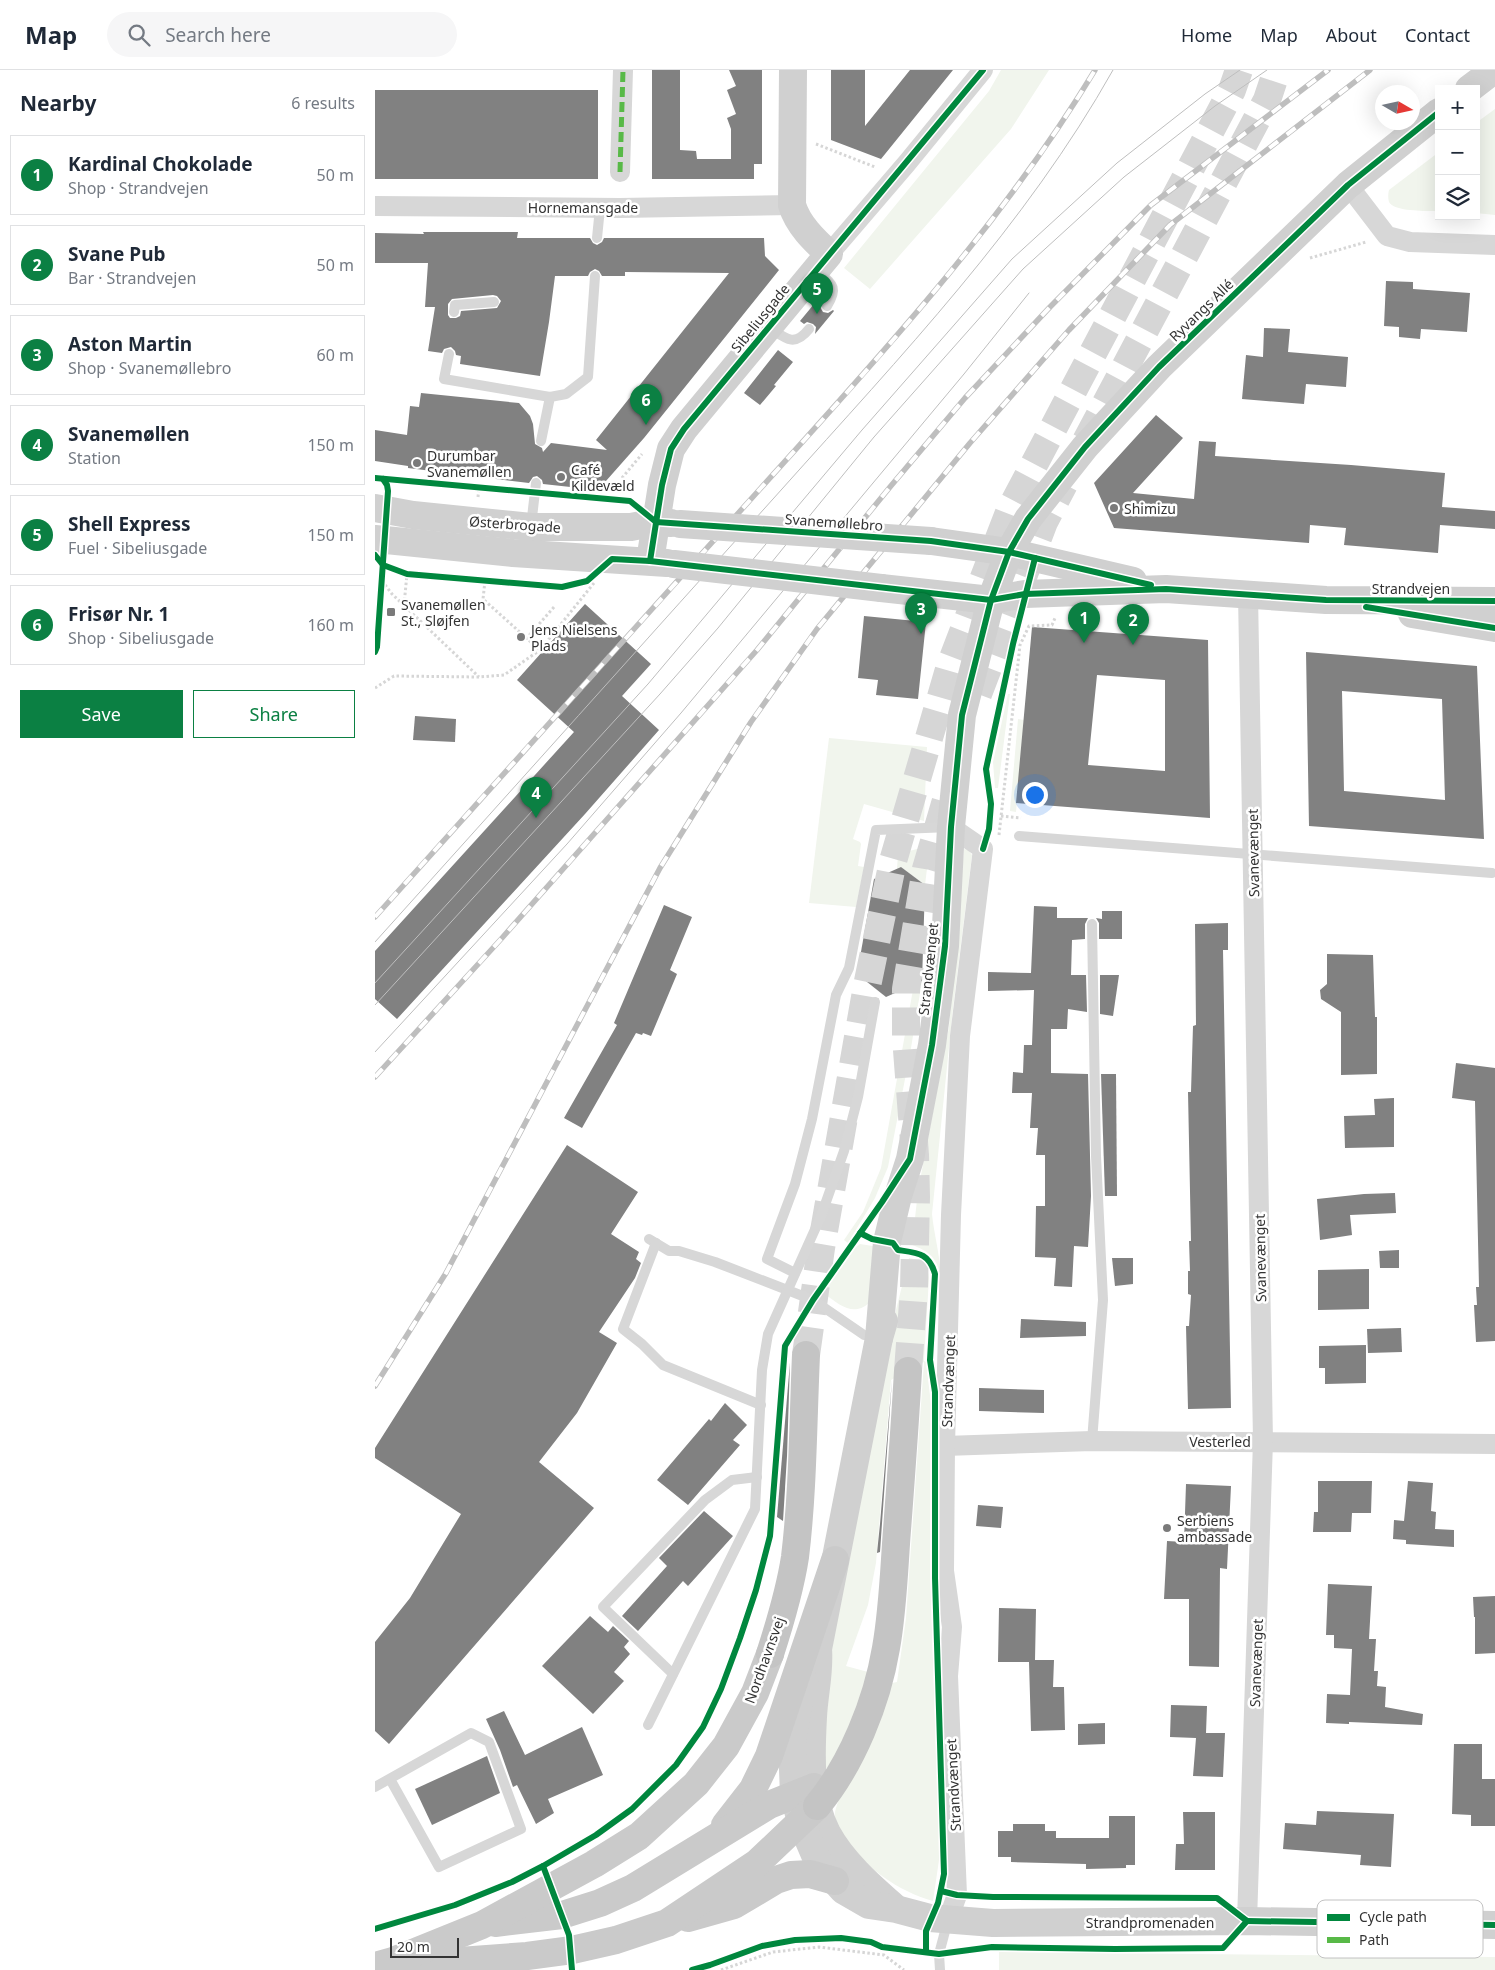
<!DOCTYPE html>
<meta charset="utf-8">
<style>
:root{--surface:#fff;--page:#f6f6f7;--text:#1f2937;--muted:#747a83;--line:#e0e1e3;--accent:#0b8043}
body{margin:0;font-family:"Noto Sans",sans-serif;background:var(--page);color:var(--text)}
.controls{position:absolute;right:15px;top:15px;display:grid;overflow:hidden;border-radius:0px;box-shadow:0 5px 20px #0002}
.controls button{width:45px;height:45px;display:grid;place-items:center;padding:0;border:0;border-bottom:1px solid var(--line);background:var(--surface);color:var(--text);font:25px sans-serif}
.compass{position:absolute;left:1000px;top:15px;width:45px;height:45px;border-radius:50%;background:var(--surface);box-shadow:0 5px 20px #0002;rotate:99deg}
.scale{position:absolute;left:15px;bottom:12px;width:69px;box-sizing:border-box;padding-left:5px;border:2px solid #333;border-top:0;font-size:14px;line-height:18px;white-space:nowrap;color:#333;-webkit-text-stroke:4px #fff;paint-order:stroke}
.you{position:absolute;left:659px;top:724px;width:18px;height:18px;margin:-12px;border:4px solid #fff;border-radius:50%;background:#1a73e8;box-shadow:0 0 0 8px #1a73e833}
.badge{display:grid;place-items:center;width:32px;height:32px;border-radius:50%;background:var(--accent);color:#fff;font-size:16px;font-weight:700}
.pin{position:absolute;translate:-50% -41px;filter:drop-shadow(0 1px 2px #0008)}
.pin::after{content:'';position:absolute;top:26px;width:18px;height:15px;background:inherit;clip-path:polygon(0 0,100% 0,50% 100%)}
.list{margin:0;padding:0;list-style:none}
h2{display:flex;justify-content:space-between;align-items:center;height:65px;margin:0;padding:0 20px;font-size:21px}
h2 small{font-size:16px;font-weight:400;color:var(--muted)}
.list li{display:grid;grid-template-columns:32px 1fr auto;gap:15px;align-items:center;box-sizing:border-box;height:80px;margin:0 10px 10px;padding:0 10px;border:1px solid var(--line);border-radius:0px}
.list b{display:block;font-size:19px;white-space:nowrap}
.list p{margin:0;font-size:16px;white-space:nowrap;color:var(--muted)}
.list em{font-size:16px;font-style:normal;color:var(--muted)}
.actions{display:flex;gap:10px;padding:15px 20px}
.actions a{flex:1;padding:11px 0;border:1px solid var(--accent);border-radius:0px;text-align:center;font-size:18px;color:var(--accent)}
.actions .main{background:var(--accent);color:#fff}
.icon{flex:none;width:28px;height:28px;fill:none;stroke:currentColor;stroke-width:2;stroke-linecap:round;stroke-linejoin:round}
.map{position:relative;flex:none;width:1120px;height:1900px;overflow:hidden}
header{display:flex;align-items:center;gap:30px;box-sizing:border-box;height:70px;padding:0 25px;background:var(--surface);border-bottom:1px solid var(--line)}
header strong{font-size:24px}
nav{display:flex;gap:28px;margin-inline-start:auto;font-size:18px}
.search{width:350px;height:45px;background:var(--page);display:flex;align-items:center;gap:12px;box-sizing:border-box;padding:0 18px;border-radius:28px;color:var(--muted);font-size:19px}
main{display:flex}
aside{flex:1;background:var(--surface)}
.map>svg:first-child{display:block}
.green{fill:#f1f5ed}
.building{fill:#818181;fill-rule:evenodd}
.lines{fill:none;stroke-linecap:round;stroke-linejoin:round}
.highway-tunnel{stroke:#d6d6d6;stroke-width:28;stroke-dasharray:28 14;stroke-linecap:butt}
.path{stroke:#d6d6d6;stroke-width:3;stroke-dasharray:2.5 2.5;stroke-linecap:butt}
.lane{stroke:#d7d7d7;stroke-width:10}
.street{stroke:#d7d7d7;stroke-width:20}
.secondary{stroke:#d0d0d0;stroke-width:28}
.primary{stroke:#cacaca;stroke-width:28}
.highway{stroke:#c4c4c4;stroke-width:28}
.tram{stroke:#bebebe;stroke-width:1}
.rail-casing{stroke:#bebebe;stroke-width:5.5}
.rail{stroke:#fff;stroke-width:4;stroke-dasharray:11;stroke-linecap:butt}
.secondary-bridge{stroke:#d0d0d0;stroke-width:28}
.quiet{stroke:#58b947;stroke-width:5;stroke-dasharray:10 5;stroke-linecap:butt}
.cycleway-casing{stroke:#fff;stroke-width:9}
.cycleway{stroke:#00873e;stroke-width:6}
.poi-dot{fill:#7a7a7a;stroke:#fff;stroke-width:2}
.labels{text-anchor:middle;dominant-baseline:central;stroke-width:5;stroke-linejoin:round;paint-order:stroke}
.street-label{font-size:14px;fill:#333;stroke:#fff}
.poi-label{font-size:14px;fill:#333;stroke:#fff;text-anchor:start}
.key{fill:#fff;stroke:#c2c2c2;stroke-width:1}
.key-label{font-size:14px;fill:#333}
</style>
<header>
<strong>Map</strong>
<div class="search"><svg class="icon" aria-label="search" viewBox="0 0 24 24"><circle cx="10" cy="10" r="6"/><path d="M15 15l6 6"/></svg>Search here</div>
<nav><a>Home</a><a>Map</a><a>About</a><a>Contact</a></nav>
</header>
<main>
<aside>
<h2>Nearby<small>6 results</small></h2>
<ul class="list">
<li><span class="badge">1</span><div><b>Kardinal Chokolade</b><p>Shop · Strandvejen</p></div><em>50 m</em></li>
<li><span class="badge">2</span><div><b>Svane Pub</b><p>Bar · Strandvejen</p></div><em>50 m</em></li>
<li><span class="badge">3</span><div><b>Aston Martin</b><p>Shop · Svanemøllebro</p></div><em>60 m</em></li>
<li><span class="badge">4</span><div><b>Svanemøllen</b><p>Station</p></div><em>150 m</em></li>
<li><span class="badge">5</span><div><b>Shell Express</b><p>Fuel · Sibeliusgade</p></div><em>150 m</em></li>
<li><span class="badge">6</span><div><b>Frisør Nr. 1</b><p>Shop · Sibeliusgade</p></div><em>160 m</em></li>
</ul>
<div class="actions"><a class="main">Save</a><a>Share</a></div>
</aside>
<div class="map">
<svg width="1120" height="1900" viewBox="0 0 1120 1900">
<rect width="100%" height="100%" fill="#fff"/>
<g class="green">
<path d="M626,0H674L636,59L495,219L469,198L614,21Z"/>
<path d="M1120,39V145L1101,143V53Z"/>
<path d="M1064,82V141C1054,141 1019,142 1014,132C1013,129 1013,123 1014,120Z"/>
<path d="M633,624H635L623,718H620L618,692Z"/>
<path d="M643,649L649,650L641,742L635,741Z"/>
<path d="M454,668L552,677L549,751L489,734L478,769L485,772L486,774L483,796L489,797L481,837L434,833Z"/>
<path d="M542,779L554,782L550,815L526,797L522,799L523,784Z"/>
<path d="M589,779L593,780L597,785L578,938L557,1144C559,1165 565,1183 565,1203C561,1187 553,1181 537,1175L543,1121L574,957Z"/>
<path d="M547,911L536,978L513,1097L500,1128L473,1173L469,1170L488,1142L506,1098L539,914Z"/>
<path d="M485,1174L504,1177L494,1233C478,1247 465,1235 451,1225L450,1221L481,1177Z"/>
<path d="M534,1188C547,1190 553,1195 554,1208L549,1291L551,1292L556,1334L555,1502L564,1767V1790L558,1831C523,1821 492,1799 471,1769C466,1762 462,1756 460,1748C459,1742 462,1735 464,1729L517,1613L522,1612L531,1548L549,1292L516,1310L501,1493L493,1535L471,1596L493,1602C485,1628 468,1683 449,1701L451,1609L519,1248Z"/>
<path d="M624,1882L1120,1887V1900H624Z"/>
</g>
<g class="building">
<path d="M277,0H305V80L321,81L322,89H356V59L352,48L361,44L352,20L361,16L354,0H387V94H379V109H277Z"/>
<path d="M456,0H490V56L535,0H578L506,89L456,70Z"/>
<rect x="0" y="20" width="223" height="89"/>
<path d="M48,162H143L142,168H215L218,173L222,175L227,172L229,168H389L390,186L404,200L269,368L223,420L168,414L167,410L162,406L158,407L154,413L33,398V396L0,391V360L32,365L35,336L44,337L46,323L144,333L155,346L158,354L160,374L167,378L168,382L176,373L232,380L221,370L354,203L250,202V206H227L224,201L220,199L215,202L213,206H180L174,252L165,306L85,294L86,286L81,285L80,281L76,277L69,279L67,283L53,281L60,237H50L53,193H0V163L49,164ZM118,225L122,226L126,231L122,238L86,241L85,246L81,248H75L73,245V234L77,229Z"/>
<path d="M1011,211L1038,212V219L1095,223L1092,262L1046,259L1045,269L1024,267V257L1009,256Z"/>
<path d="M444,228L447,231L445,237L448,242L453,243L458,240L459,241L440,264L441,257L438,254L432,252L429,254L425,251Z"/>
<path d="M889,258L915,259L913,282L973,287L971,317L931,314L929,334L867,329L871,285L888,287Z"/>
<path d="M403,280L418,292L399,315L401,316L385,335L369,323Z"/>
<path d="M781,345L808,368L758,423L819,429L824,371L841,372L840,386L976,395L1070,403L1067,437L1120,441V459L1065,455L1063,483L969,475L971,458L935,455L934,473L739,458L719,413Z"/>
<path d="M210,534L276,594L247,626L284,660L210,744L22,949L0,929V881L199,662L142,610Z"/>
<path d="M489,546L551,552L543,629L501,625L503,610L483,608Z"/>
<path d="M657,557L833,570L835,748L641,733ZM722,605L790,610V701L713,695Z"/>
<path d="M931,582L1102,596L1109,769L934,756ZM967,621L1067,629L1070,730L969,721Z"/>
<path d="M40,646L81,649L80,672L38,670Z"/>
<path d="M526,797L550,815L547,911L511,927L482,904L499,809Z"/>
<path d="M289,835L317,847L295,900L302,904L276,966L268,963L267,965L261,963L207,1058L189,1048L242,955L239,953Z"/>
<path d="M659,836L682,837V848H713L710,854V869L697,870L696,905H711L712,942L693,939L692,959H676V1003L713,1004L716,1126L713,1177L699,1176L697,1217L679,1216L681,1188L660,1187L661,1136H670V1085H661L663,1058H655L657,1023H637L638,1002L648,1003L649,975H657L659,920L613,921V902L656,903Z"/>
<path d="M727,841H747V869H724V853L721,848L727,849Z"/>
<path d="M853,853V880H848L856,1338L813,1339L811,1256H814L816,1225L813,1224V1201H815L814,1171H816L813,1022H816L818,956L821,955L820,854Z"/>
<path d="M952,884L998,885L1000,947H1002V1004L966,1005V942L946,929L945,920L952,914Z"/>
<path d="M725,905H744L738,946L725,944Z"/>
<path d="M1081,993L1120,998V1271L1101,1272L1099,1235H1102L1101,1217H1104L1100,1031L1077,1028Z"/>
<path d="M726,1004H741L742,1126H730Z"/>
<path d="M1019,1028V1077L970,1078L969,1046L1000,1045L999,1029Z"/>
<path d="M192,1075L263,1122L236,1164L264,1182L261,1189L266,1193L260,1208L224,1262L242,1273L202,1343L164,1392L219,1438L14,1674L0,1661V1572L35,1528L86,1444L0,1388V1378Z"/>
<path d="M1020,1123L1021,1143L975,1145L977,1165L945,1170L942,1129L989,1124Z"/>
<path d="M1024,1180V1198H1005L1004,1181Z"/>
<path d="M737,1188H758V1214L740,1216Z"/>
<path d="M994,1199V1239L943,1240V1200Z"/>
<path d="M646,1249L711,1252V1266L645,1268Z"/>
<path d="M1026,1258L1027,1282L993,1283L992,1259Z"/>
<path d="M991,1275V1313L950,1314V1298H944V1276Z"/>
<path d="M415,1292L412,1386L408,1451L402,1447Z"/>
<path d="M517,1309L505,1482L502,1483L505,1454Z"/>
<path d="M604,1318L669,1320V1343L604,1341Z"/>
<path d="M350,1333L372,1355L358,1370L365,1375L313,1435L282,1410L334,1349L336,1351Z"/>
<path d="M943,1411H997L996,1443H977L976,1462H938L939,1442H943Z"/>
<path d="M1033,1411L1058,1413L1056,1441L1061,1442L1060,1459L1079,1460V1477L1031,1474V1470L1018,1469L1019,1450L1029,1451Z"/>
<path d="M811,1414L856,1416L852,1499L845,1498L844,1597L814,1596V1529H789L792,1471L809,1472Z"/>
<path d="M603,1435L628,1437L626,1458L601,1456Z"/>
<path d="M329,1441L358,1466L313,1516L308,1511L263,1561L247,1546L292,1496L284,1488Z"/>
<path d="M953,1514L997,1516L994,1569H1001L999,1601H1003L1002,1616L1011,1617L1010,1637L1048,1644L1047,1655L974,1652V1654L951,1653L952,1624L975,1625L977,1579L959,1578V1565H951Z"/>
<path d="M1120,1526V1583L1100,1584V1547H1099L1098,1527Z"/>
<path d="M624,1538L661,1539L660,1590H679L678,1617H689L690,1660L656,1661L654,1592H623Z"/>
<path d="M215,1546L233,1562L238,1556L254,1571L249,1577L255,1584L239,1602L249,1611L218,1644L167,1596Z"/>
<path d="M796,1635L832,1636L831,1663H850L848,1707L818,1706L821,1668L795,1667Z"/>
<path d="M129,1641L150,1685L207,1657L228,1705L173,1729L179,1743L161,1754L142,1715L138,1717L125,1680L111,1649Z"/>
<path d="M730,1653V1674L703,1675V1654Z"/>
<path d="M1079,1674H1107V1709H1120V1756H1096V1745L1077,1744Z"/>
<path d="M112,1686L125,1723L57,1755L40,1719Z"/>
<path d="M942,1741L1019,1744L1016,1797L985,1795L986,1785L908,1779L910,1753L941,1755Z"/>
<path d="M808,1742H840V1800H800L801,1774H809Z"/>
<path d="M734,1746H760V1795H751V1798L711,1799V1794L636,1792V1787H623V1761H638V1754H670V1761H681V1768H734Z"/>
</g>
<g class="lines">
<g class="highway-tunnel">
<path d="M711,371L892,30L902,0"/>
<path d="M603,624L669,452L689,414"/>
<path d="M431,1285L446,1178L492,916L518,791L575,596L635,440L857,20L864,0"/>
<path d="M533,1301L539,1219L541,1127L540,1085L531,967V919L551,799L572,727"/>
</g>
<g class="path">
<path d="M441,74L500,97"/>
<path d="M935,188L991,172"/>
<path d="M247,408L267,384"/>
<path d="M103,427L104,417"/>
<path d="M7,511L17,524L104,607"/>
<path d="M110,511L108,529L167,582"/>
<path d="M29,535L32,504"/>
<path d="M151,569L179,537"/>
<path d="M0,576L2,577"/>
<path d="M0,618L19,606L104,607L129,605L165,580L219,513"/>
<path d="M626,746L646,748"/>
<path d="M624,765L645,575L654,556L677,555L680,548"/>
<path d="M346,1900L398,1882L444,1877L509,1885L529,1900"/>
</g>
<g class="lane">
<path d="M222,168L225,138"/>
<path d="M442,201C457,214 464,217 452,236"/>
<path d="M79,242L80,235L119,232"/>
<path d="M394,257C410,268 419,278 434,259"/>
<path d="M74,284L69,309L175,327"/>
<path d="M166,371L175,327L191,324L213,307L220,206"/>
<path d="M156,456L161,413"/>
<path d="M644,766L1117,803"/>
<path d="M717,854L721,1086L728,1230L717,1371"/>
<path d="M274,1169L294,1181H304L340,1192L438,1230L489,1265L502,1268"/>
<path d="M281,1173L248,1259L267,1274L288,1295L386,1335"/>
<path d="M420,1203L392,1189L420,1114L437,1049L461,925L474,898L501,760L575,757"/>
<path d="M298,1604L228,1537L330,1430L357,1410L382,1407"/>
<path d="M273,1655L380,1439L387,1300L393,1264L446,1146L469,1081L483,1027L500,932"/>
<path d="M0,1717L96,1663L114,1672L146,1759L64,1797L15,1709"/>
<path d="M565,1900L564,1884L573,1850"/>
</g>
<g class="street">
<path d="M245,102L248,0"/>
<path d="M973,115L1012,166L1035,172L1120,175"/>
<path d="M0,136L245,138L417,135"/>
<path d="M454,184L532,93L608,0"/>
<path d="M570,1376L717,1371L1120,1374"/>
<path d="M573,1850L582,1825L573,1606L577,1557L569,1501L570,1376L576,1145L585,966L608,779L576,757"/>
<path d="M872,1851L888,1371L873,524"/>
</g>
<g class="secondary">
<path d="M1094,19L1119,0"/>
<path d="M0,438L38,445L156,457H256L281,452L296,453"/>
<path d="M0,469L138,483L292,493"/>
<path d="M556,471L634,482L758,511"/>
<path d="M275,491L287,415L296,379L309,359L454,184C439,170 423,155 417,135L418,0"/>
<path d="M506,518L616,530L650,524L791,519L951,530L1120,531"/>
<path d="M1037,544L1120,558"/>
<path d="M509,1251L504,1268L443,1579C445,1602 439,1624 438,1647C436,1684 434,1729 452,1763C467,1791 494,1815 518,1836"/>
<path d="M504,1268L512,1172L523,1126L535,1089L557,975L570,876L576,757L587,645L616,530L634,482L653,449L710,377L784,297L973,115L1064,42"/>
<path d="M430,1612L424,1630L417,1674L419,1725L426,1752L443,1792L468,1820L494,1835L521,1839L555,1848L618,1853L872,1851L1120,1855"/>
</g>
<g class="primary">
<path d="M350,1755L378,1719L394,1686L460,1490"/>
<path d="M313,1848L359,1835L401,1810L416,1805L435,1804L460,1811"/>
<path d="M120,1853L187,1845L225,1833L258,1818L394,1735L439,1717"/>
<path d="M29,1891L71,1892L152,1886L197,1880L241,1870L292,1853L382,1793L442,1736"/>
<path d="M0,1896L18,1891L107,1855L219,1794L264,1766L321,1714L351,1676L380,1623L395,1584"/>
</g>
<g class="highway">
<path d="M395,1584C405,1553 415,1520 420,1487C428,1421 428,1352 431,1285"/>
<path d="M442,1736C477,1694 502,1632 511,1578C518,1539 519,1499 522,1460C526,1407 530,1354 533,1301"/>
</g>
<g class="tram">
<path d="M0,872C136,721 271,570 407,419C525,287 651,155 738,0"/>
<path d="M0,913L273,614L487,360L637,189L742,93L830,24L865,0"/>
<path d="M0,935L285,624L343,558L499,367L648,199L749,107L840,36L892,0"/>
<path d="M0,982L192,774L306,643L589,304L654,223"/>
</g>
<defs>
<g id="rail">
<path d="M0,847C128,704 257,562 385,419C505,286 627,154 720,0"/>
<path d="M0,1007L127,868L382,580L515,417L590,328L675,237L776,135L953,0"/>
<path d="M0,1316L71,1203L285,798L376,652L442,559L595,373L694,260L795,155L995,0"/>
</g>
</defs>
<use href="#rail" class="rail-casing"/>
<use href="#rail" class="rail"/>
<g class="secondary-bridge">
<path d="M305,454L556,471"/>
<path d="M299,494L506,518"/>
</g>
<path class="quiet" d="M245,102L248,0"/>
<defs>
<g id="cycleway">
<path d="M0,408L255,431L281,452"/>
<path d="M281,452L556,471L634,482L776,515"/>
<path d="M0,485L8,495L32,504L187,517L212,511L237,489L275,491L616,530L650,524L791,519L951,530L1120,531"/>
<path d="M275,491L287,415L296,379L309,359L608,0"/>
<path d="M991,537L1120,558"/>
<path d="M0,582L2,577L13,421L12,415L8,409"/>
<path d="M608,779L614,759L616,734L611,699L638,574L660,488"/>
<path d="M485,1163L497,1169L518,1173L523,1180C543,1183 554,1183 560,1204L555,1290L560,1322V1508L569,1804L563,1833L551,1861V1882"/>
<path d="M168,1796L194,1865L197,1900"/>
<path d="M566,1821L582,1825L618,1827L842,1828L872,1851"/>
<path d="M872,1851L1120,1855"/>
<path d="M0,1859L80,1835L137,1812L168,1796L221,1765L257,1739L301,1695L328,1657L346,1619L365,1568L381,1520L395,1466L410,1276L438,1230L507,1132L535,1089L557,975L570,876L576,757L587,645L616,530L634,482L653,449L710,377L784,297L973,115L1064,42"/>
<path d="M317,1900L335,1895L387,1876L420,1870L466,1868L496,1872L507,1877L564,1884L617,1877L740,1879L848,1878L872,1851"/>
</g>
</defs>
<use href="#cycleway" class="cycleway-casing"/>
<use href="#cycleway" class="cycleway"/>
</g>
<g class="poi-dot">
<circle cx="42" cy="393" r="5"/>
<circle cx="186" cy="407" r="5"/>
<circle cx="739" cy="438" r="5"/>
<rect x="11" y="537" width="10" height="10" rx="2.5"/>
<circle cx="146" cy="567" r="5"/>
<circle cx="792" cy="1458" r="5"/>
</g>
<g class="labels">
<g class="street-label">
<text x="208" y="137">Hornemansgade</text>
<text transform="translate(826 240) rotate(-44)">Ryvangs Allé</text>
<text transform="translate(385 248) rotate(-51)">Sibeliusgade</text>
<text transform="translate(459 452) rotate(4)">Svanemøllebro</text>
<text transform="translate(140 454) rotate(4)">Østerbrogade</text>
<text x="1036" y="518">Strandvejen</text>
<text transform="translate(878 783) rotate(-91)">Svanevænget</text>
<text transform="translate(553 899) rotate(-84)">Strandvænget</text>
<text transform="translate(885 1188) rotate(-91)">Svanevænget</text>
<text transform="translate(573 1311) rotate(-88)">Strandvænget</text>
<text x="845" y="1371">Vesterled</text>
<text transform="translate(389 1590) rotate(-70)">Nordhavnsvej</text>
<text transform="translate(881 1593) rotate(-88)">Svanevænget</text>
<text transform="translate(578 1715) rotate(-93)">Strandvænget</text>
<text x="775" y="1852">Strandpromenaden</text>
</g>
<g class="poi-label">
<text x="52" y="385">Durumbar<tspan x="52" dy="16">Svanemøllen</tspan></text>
<text x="196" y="399">Café<tspan x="196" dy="16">Kildevæld</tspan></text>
<text x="749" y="438">Shimizu</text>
<text x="26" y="534">Svanemøllen<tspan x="26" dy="16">St., Sløjfen</tspan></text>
<text x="156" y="559">Jens Nielsens<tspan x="156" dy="16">Plads</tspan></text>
<text x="802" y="1450">Serbiens<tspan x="802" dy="16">ambassade</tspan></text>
</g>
</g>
<rect x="942" y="1830" width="166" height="58" rx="8" class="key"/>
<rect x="952" y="1844" width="23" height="7" fill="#00873e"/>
<rect x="952" y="1867" width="23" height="6" fill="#58b947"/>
<g class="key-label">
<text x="984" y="1852">Cycle path</text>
<text x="984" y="1875">Path</text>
</g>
</svg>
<div class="controls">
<button>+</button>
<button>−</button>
<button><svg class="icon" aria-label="layers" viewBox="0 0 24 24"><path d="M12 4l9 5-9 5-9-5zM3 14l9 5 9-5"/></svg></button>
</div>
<svg class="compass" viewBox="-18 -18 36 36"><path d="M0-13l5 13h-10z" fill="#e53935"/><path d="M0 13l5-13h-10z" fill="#747a83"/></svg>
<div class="scale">20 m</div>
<div class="you"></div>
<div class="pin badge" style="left:709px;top:573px">1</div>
<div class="pin badge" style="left:758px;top:575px">2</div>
<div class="pin badge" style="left:546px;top:564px">3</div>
<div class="pin badge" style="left:161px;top:748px">4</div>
<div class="pin badge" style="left:442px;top:244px">5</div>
<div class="pin badge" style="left:271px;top:355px">6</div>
</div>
</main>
